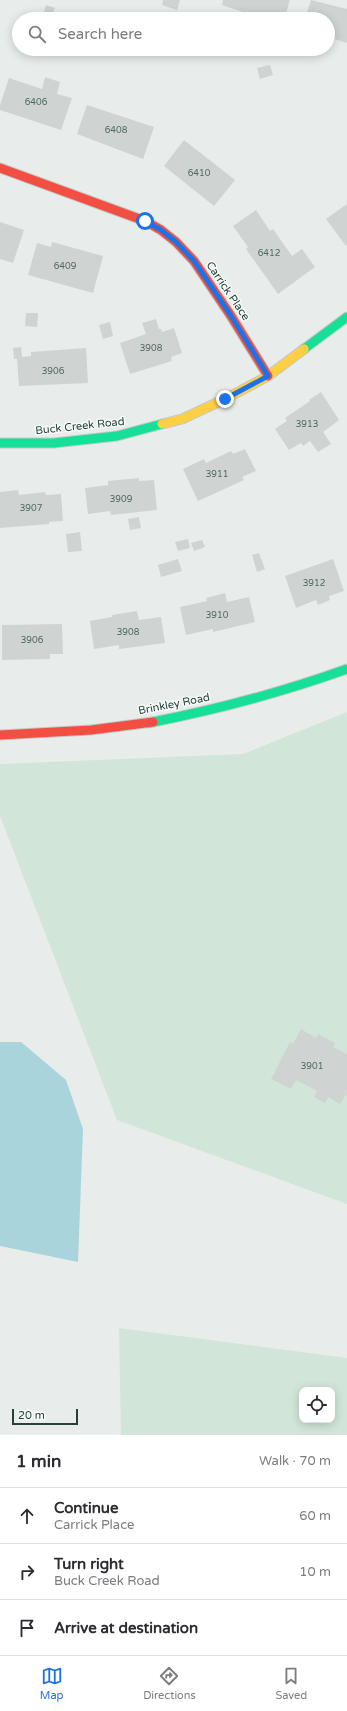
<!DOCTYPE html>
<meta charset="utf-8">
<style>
:root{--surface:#fff;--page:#f2f2f3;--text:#2b2b33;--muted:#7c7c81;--line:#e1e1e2;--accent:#1a73e8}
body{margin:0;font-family:"Varela Round",sans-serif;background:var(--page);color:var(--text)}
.controls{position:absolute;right:12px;bottom:12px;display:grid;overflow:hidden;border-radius:8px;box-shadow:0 2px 10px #0003}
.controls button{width:36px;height:36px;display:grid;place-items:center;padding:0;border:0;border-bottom:1px solid var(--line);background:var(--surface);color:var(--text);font:20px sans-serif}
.scale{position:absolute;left:12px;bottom:10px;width:66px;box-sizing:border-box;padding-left:4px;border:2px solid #24423a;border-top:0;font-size:11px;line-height:14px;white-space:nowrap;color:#24423a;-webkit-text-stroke:3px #f7fbf9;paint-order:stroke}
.stop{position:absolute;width:12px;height:12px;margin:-9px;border:3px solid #1a73e8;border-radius:50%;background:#fff}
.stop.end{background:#1a73e8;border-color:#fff;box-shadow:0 1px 4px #0008}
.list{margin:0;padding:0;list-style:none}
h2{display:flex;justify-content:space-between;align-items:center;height:52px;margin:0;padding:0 16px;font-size:17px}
h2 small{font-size:13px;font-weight:400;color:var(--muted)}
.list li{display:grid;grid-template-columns:26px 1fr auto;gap:12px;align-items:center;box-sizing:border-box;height:56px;padding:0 16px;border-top:1px solid var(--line)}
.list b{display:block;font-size:15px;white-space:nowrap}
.list p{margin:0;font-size:13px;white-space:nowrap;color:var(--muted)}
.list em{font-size:13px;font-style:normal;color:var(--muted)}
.icon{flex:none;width:22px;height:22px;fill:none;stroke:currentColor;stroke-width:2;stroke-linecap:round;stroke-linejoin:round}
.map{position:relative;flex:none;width:347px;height:1435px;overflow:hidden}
.search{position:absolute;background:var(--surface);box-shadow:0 2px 10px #0003;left:12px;right:12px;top:12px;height:44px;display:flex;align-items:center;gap:10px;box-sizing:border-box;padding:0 14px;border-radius:22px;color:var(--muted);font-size:15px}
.sheet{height:220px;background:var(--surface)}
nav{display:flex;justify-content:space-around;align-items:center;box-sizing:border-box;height:56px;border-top:1px solid var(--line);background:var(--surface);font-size:11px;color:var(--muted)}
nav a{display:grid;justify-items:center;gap:2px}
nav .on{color:var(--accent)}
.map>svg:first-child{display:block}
.green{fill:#d1e6d8;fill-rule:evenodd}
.water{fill:#a9d4db}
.building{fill:#cfd4d2}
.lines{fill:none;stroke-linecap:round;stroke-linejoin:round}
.fast-casing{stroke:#c3cbc8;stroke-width:11}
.slow-casing{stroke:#c3cbc8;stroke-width:11}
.jam-casing{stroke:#c3cbc8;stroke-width:11}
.fast{stroke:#16e098;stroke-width:9}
.slow{stroke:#ffcf43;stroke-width:9}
.jam{stroke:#f24e42;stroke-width:9}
.route{stroke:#1a73e8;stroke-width:5}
.labels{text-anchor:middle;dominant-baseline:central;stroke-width:3;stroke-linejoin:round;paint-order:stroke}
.number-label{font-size:9px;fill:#506761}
.street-label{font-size:11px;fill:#24423a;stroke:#f7fbf9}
</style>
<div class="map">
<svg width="347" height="1435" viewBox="0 0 347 1435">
<rect width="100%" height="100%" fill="#e8edeb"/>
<g class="green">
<path d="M347,712V1204L117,1120L0,816V764L243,754Z"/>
<path d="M119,1328L347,1358V1435H121ZM302,1390H332V1420H302Z"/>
</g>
<path class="water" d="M0,1042H21L66,1080L83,1129L78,1262L0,1246Z"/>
<g class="building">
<path d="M163,0H180L177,10L162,5Z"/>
<path d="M223,0H290L284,19H263L222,5Z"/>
<path d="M311,0L347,9V43L328,37V19H305Z"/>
<path d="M46,5L55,8L51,17L43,15Z"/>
<path d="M270,65L273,75L260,79L257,68Z"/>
<path d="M45,77L60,82L57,94L72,98L61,130L0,110V105L9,78L42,89Z"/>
<path d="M87,105L154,127L143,159L77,134Z"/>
<path d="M184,140L235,180L214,206L164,166Z"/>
<path d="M347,204V245L346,246L326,219Z"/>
<path d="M256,210L270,231L273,229L292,256L302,249L315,267L278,294L246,249L248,247L233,226Z"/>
<path d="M0,222L24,230L13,263L0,259Z"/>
<path d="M52,242L103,256L93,293L28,275L37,243L51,247Z"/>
<path d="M26,313H38L37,327L25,326Z"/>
<path d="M156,319L159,329H161L162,332L174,328L182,353L171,357L172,361L130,374L120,343L146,334L142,323Z"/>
<path d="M110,322L113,336L103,339L99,325Z"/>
<path d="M21,347L22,357L31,356V352L86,348L88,383L19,386L17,359H14L13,348Z"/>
<path d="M321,392L339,420L323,432L331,444L318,452L310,441L303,446L301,443L289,450L275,429L287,421L285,418L310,401L309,400Z"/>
<path d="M245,449L256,471L242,477L244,480L198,501L183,469L204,459L206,463L231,451L233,454Z"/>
<path d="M139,478V481L154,480L157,510L111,515L110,511L88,514L85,488L108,485V481Z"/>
<path d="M18,490L19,495L45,492L46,495L61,494L63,521L49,522V524L0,528V492Z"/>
<path d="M139,517L141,528L130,530L128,519Z"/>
<path d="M80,532L82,551L68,552L66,534Z"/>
<path d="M188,539L190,548L178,551L175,542Z"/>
<path d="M202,540L205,547L194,551L191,543Z"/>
<path d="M259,553L265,569L257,572L252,555Z"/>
<path d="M178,559L182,571L161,577L158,565Z"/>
<path d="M333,559L344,591L329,596L330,600L318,605L316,600L296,608L285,576Z"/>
<path d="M225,593L227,602L249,597L255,622L213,632V629L186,635L180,607L207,601L206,598Z"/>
<path d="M137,611L139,620L161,617L165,643L119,649V645L94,649L90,621L112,617V615Z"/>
<path d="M62,624L63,654H50V659L2,660V625Z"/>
<path d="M301,1029L316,1038L318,1034L335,1043L333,1047L347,1054V1093L340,1104L328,1097L325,1103L314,1097L317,1091L296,1080L291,1089L271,1079L290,1042L293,1044Z"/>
</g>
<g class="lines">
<defs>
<g id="fast">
<path d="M304,349L347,317"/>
<path d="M0,443H54L117,436L162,424"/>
<path d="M153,722C219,709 283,692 347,669"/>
</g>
<path id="slow" d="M162,424L182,419L225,399L268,376L304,349"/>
<g id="jam">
<path d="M0,168L145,221L161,230L176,242L194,261L231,316L268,376"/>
<path d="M0,735L91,730L153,722"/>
</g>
</defs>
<use href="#fast" class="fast-casing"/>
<use href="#slow" class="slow-casing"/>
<use href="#jam" class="jam-casing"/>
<use href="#fast" class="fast"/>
<use href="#slow" class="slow"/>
<use href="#jam" class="jam"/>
</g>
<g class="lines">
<path class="route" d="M145,221L161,230L176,242L194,261L231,316L268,376L225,399"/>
</g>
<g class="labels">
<g class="number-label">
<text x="36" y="102">6406</text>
<text x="116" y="130">6408</text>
<text x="199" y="173">6410</text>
<text x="269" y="253">6412</text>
<text x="65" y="266">6409</text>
<text x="151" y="348">3908</text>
<text x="53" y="371">3906</text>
<text x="307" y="424">3913</text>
<text x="217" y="474">3911</text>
<text x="121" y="499">3909</text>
<text x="31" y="508">3907</text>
<text x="314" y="583">3912</text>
<text x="217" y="615">3910</text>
<text x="128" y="632">3908</text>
<text x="32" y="640">3906</text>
<text x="312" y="1066">3901</text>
</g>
<g class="street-label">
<text transform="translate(228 291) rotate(56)">Carrick Place</text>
<text transform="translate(80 426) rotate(-6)">Buck Creek Road</text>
<text transform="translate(174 704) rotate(-11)">Brinkley Road</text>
</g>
</g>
</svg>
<div class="controls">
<button><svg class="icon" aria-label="locate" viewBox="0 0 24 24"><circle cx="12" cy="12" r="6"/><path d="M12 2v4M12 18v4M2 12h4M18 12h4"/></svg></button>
</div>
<div class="scale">20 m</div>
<div class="stop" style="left:145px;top:221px"></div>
<div class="stop end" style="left:225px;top:399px"></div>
<div class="search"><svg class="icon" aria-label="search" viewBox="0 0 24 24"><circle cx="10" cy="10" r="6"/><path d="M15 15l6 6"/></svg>Search here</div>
</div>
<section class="sheet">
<h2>1 min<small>Walk · 70 m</small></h2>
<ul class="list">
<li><svg class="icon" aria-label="ahead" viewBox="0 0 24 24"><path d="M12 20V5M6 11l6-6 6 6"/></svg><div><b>Continue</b><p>Carrick Place</p></div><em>60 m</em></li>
<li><svg class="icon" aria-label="right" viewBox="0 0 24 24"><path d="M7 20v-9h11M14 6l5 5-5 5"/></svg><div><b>Turn right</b><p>Buck Creek Road</p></div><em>10 m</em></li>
<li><svg class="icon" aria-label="arrive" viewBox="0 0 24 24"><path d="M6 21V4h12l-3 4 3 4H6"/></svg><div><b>Arrive at destination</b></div></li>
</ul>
</section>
<nav>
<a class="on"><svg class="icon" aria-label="map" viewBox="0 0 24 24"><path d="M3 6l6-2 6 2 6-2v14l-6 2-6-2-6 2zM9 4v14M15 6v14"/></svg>Map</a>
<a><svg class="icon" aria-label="directions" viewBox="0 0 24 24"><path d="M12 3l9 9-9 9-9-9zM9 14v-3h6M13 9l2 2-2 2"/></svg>Directions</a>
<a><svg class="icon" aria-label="saved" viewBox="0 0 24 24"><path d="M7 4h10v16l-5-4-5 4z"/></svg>Saved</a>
</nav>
